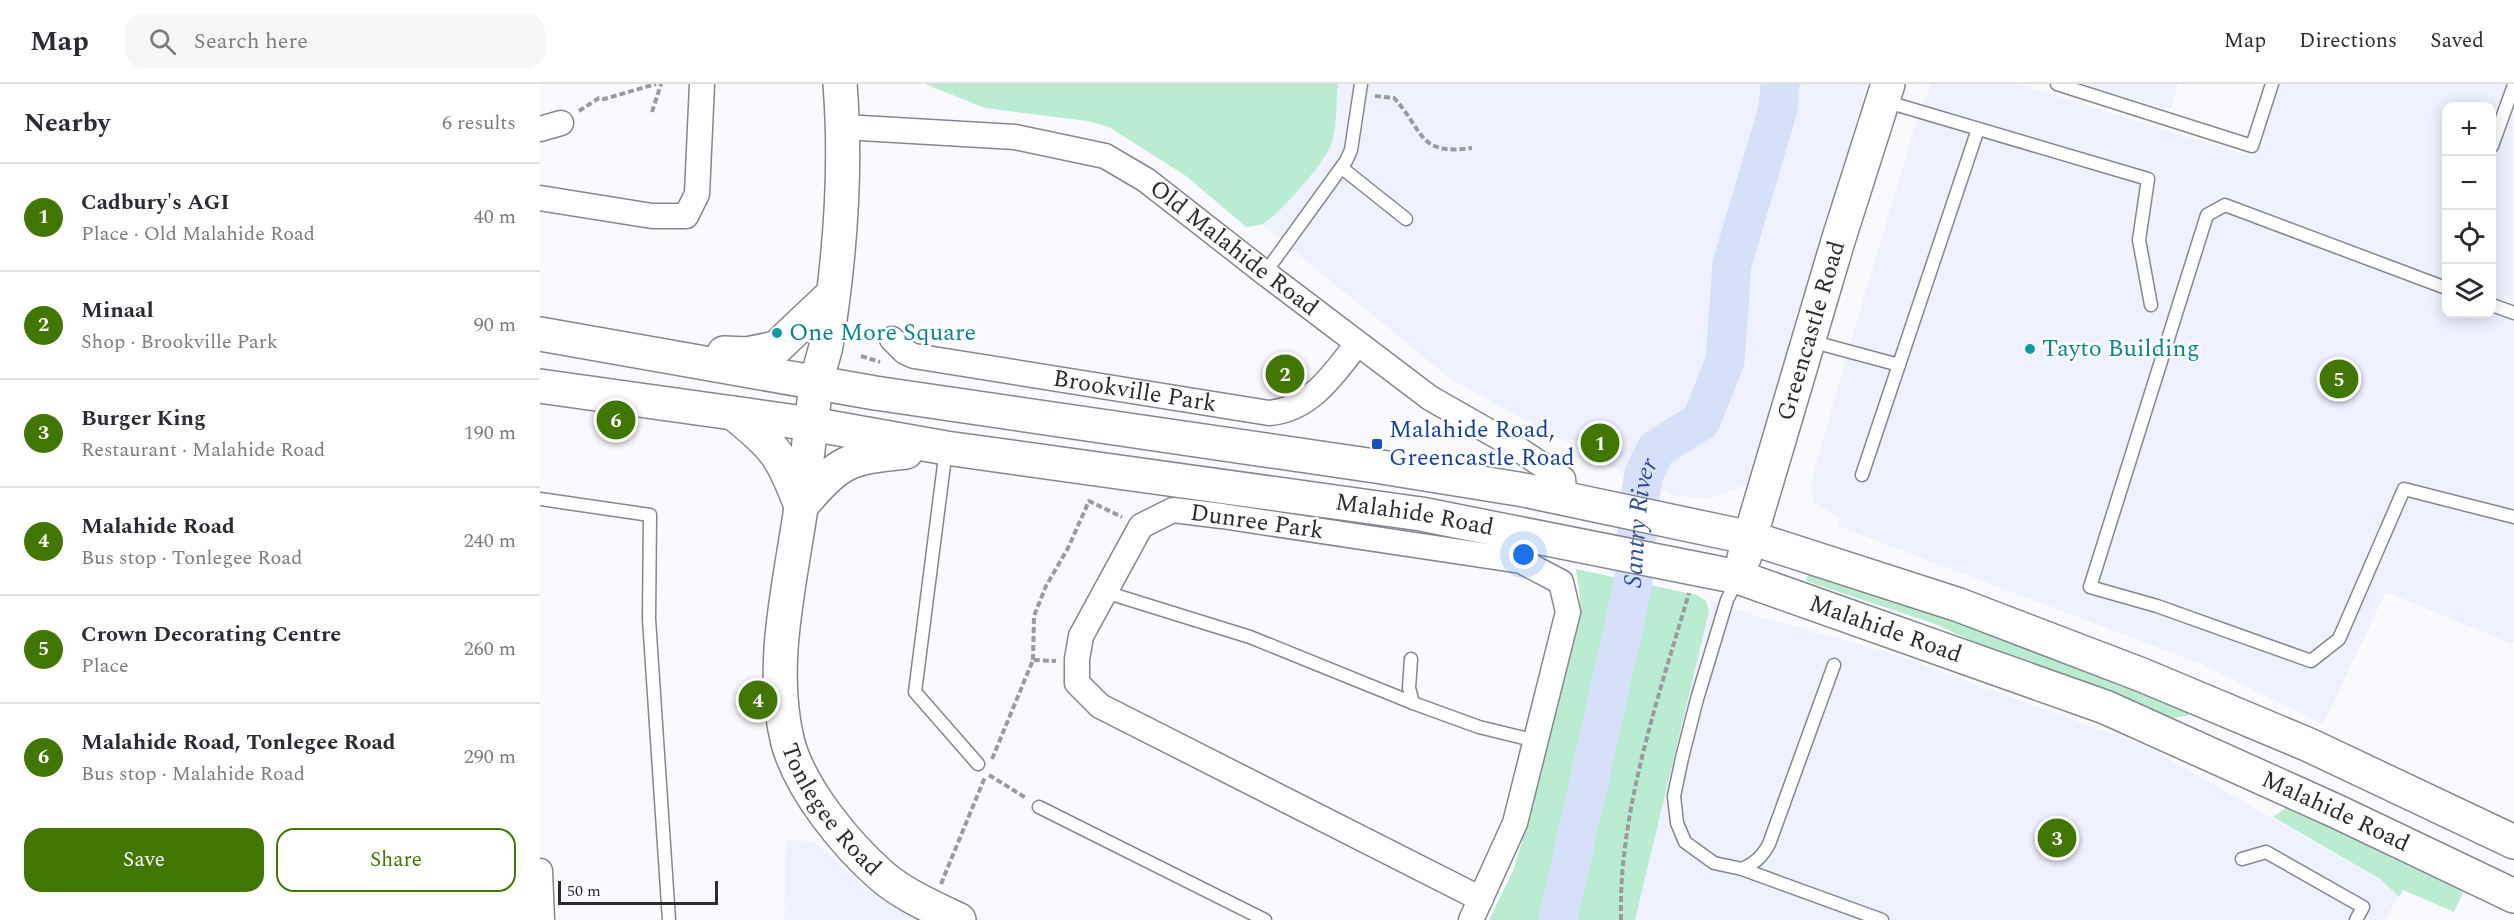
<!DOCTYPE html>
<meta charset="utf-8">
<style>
:root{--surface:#fff;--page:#f7f7f7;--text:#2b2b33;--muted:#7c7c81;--line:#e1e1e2;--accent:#417603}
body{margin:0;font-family:Spectral,serif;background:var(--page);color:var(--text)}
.controls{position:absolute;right:18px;top:18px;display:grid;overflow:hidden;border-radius:12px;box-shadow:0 3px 15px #0003}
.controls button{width:54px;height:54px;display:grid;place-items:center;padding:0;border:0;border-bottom:2px solid var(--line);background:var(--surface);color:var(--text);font:30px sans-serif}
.scale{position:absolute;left:18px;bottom:15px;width:160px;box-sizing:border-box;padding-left:6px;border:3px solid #2c2c30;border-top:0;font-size:16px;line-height:21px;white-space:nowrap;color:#2c2c30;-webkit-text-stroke:4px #fff;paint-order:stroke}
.you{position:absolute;left:984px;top:471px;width:21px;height:21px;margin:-15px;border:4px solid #fff;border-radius:50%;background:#1a73e8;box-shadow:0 0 0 9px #1a73e833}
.badge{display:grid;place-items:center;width:39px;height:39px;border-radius:50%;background:var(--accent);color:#fff;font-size:20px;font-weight:700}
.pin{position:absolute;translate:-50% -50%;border:3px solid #fff;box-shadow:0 2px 6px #0006}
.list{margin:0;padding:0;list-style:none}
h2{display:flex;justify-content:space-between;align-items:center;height:78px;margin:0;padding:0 24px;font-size:26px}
h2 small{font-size:20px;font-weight:400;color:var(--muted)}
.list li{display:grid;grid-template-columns:39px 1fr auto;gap:18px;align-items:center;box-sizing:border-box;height:108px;padding:0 24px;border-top:2px solid var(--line)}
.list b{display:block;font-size:22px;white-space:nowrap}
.list p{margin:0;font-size:20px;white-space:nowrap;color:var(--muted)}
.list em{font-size:20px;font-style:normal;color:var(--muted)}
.actions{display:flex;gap:12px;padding:18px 24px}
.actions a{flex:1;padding:14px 0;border:2px solid var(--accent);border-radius:18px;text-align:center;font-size:21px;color:var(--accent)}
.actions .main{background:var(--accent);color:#fff}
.icon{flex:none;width:33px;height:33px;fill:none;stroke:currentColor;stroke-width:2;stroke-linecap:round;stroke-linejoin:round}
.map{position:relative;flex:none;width:1974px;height:836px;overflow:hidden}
header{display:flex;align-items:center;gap:36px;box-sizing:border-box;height:84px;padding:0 30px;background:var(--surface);border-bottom:2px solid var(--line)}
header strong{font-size:28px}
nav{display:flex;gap:33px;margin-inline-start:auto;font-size:21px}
.search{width:420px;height:54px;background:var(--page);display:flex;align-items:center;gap:15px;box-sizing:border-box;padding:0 21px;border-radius:18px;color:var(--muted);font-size:22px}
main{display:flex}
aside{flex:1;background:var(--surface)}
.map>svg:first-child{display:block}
.built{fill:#eff1fe;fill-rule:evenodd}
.green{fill:#baecd2}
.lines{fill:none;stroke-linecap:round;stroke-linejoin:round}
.river{stroke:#d6e1f9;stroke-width:39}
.lane-casing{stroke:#85878f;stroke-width:15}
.street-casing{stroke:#85878f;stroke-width:27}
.secondary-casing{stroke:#85878f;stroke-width:36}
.path{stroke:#9b9b9f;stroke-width:4;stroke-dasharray:6 3;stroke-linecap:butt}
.lane{stroke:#fff;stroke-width:12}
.street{stroke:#fff;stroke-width:24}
.secondary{stroke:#fff;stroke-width:33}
.culture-dot{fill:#0f9aa8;stroke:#fff;stroke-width:2}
.transit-dot{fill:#1a4fb4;stroke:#fff;stroke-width:2}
.labels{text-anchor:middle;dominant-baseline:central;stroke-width:5;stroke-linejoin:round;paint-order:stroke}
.street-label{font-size:24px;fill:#2c2c30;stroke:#fff}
.culture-label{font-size:24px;fill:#0d838f;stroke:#fff;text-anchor:start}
.transit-label{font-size:24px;fill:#164399;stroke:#fff;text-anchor:start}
.water-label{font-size:26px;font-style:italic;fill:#355195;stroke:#fff}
</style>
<header>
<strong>Map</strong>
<div class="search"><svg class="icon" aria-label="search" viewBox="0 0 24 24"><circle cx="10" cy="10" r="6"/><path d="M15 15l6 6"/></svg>Search here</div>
<nav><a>Map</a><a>Directions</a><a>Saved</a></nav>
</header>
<main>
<aside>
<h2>Nearby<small>6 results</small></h2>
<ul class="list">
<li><span class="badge">1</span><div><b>Cadbury's AGI</b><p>Place · Old Malahide Road</p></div><em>40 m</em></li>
<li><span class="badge">2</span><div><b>Minaal</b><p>Shop · Brookville Park</p></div><em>90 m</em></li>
<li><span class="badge">3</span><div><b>Burger King</b><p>Restaurant · Malahide Road</p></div><em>190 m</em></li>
<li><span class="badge">4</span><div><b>Malahide Road</b><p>Bus stop · Tonlegee Road</p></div><em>240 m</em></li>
<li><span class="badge">5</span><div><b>Crown Decorating Centre</b><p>Place</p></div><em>260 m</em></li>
<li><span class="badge">6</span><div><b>Malahide Road, Tonlegee Road</b><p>Bus stop · Malahide Road</p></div><em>290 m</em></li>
</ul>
<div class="actions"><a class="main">Save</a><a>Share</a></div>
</aside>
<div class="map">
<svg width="1974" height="836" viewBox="0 0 1974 836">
<rect width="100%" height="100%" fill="#fafafe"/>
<g class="built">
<path d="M391,0H1327L1212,399L1171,414L1136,412L1066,380L912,296L651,83L548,24Z"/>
<path d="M1391,0H1479L1713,73L1739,0H1974V557L1972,560L1846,508L1783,640L1661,580L1298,442L1300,435L1274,418L1271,399L1308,267L1379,29ZM1906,22H1952V230H1906Z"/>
<path d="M1542,0H1638L1630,26Z"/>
<path d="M1171,516L1217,532L1351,569L1610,664L1840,796L1858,813L1845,836H1095Z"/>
<path d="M246,756L273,757L333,810L383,836H244Z"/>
</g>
<g class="green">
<path d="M385,0H798C796,17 797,46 791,61C784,79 741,129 724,139C718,142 713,142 706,143L646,92L569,43L547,37L445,24Z"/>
<path d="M1036,485L1157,511L1166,517L1169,527L1095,836H949L973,787L988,738L1038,542L1040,514Z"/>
<path d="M1269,486L1474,554L1652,625L1650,631L1628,635L1621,634L1438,560L1395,540L1266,497Z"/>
<path d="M1763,712L1931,792L1914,828L1863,806L1859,813L1840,795L1733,733Z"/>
</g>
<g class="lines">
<path class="river" id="s1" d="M1018,836L1093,500L1099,418L1104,390L1116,365L1161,337L1185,277L1192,180L1238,25L1240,0"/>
<defs>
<g id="lane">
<path d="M1517,0L1712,62L1732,0"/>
<path d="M1344,17L1608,95L1599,156L1611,221"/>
<path d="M1952,62L1974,1"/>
<path d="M802,84L866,135"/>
<path d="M725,189L806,77L811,66L821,0"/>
<path d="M1906,204L1685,121L1667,131L1550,503L1617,522L1771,577L1799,555L1864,405L1974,433"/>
<path d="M1952,221L1974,229"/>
<path d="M1270,257L1359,281"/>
<path d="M406,365L375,608L438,680"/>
<path d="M1322,391L1438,45"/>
<path d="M0,415L110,431L109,535L129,836"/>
<path d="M1198,494L1187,516L1157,615L1142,674L1134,712L1137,739L1145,758L1174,779L1202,785L1342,836"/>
<path d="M565,508L710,553L873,619"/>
<path d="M871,575L869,604L873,619L939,643L996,657"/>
<path d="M499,723L725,836"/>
<path d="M1702,775L1726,768L1823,823L1816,836"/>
<path d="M1202,785C1215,779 1222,773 1229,760L1294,581"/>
</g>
<g id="street">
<path id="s2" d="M304,43L475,53L565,72L606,96L725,189L890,314L969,359L1023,395L1025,415"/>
<path d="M0,45L21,39"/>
<path d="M0,114L112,132H146L157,110L162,0"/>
<path id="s3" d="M352,255L365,268L374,272L729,329C770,326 794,290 817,260"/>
<path d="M0,787L2,836"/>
<path d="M931,836L975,739L1028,528L1021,498L981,477L682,432L633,426L601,442L541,552L537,575V599L560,622L941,815"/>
</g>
<g id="secondary">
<path id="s4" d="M300,0C307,87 300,175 286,262C283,275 278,288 276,302C270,345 266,388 260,430C249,505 229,584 248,659C261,706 306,761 343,793C364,811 394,824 419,836"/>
<path d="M0,250L335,309L835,382L984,406L1211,454L1419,521L1602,591L1769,661L1974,758"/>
<path d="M184,269L207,270L236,264L293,210"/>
<path id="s5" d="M0,302L271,340L406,364L881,430L1198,493L1565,623L1798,728L1974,812"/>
<path d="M193,329C236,363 242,372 261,422C300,377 306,374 366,368"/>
<path id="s6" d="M1204,474L1298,157L1348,0"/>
</g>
</defs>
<use href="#lane" class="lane-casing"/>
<use href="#street" class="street-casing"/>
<use href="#secondary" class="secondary-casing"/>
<g class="path">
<path d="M835,12L854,14C884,46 877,72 932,64"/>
<path d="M39,27L59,14L64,15L116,0"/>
<path d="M112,28L121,0"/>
<path d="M321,272L340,278"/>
<path d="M493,576L494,532L506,502L528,464L549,417L582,433"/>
<path d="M452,675L493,576L516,577"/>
<path d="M449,691L486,714"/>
<path d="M401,800L445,693"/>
<path d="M1081,836C1078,729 1119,611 1149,509"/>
</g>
<use href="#lane" class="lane"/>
<use href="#street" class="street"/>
<use href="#secondary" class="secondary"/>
</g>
<g class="culture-dot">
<circle cx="237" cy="249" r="6"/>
<circle cx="1490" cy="265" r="6"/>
</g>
<rect class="transit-dot" x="831" y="354" width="12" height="12" rx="3"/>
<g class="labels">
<g class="street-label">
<text stroke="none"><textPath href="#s2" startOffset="422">Old Malahide Road</textPath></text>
<text stroke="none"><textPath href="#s6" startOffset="237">Greencastle Road</textPath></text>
<text stroke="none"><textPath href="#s3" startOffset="252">Brookville Park</textPath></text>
<text stroke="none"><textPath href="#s5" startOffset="884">Malahide Road</textPath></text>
<text transform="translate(717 438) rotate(8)">Dunree Park</text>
<text stroke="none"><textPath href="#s5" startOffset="1370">Malahide Road</textPath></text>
<text stroke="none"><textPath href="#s4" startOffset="744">Tonlegee Road</textPath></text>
<text stroke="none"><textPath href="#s5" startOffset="1856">Malahide Road</textPath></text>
</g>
<g class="culture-label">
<text x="249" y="249">One More Square</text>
<text x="1502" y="265">Tayto Building</text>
</g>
<g class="transit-label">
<text x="849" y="346">Malahide Road,<tspan x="849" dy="28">Greencastle Road</tspan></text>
</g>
<g class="water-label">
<text stroke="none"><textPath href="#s1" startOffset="406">Santry River</textPath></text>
</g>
</g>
</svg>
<div class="controls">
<button>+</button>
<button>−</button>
<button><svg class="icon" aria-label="locate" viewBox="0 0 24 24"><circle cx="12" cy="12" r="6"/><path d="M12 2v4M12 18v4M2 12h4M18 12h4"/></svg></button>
<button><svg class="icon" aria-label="layers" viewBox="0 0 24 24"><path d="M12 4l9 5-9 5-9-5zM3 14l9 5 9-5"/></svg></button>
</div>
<div class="scale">50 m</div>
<div class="you"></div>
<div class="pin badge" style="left:1060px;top:359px">1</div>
<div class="pin badge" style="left:745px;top:290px">2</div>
<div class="pin badge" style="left:1517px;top:754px">3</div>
<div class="pin badge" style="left:218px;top:616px">4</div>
<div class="pin badge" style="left:1799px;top:295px">5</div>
<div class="pin badge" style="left:76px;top:336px">6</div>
</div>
</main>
